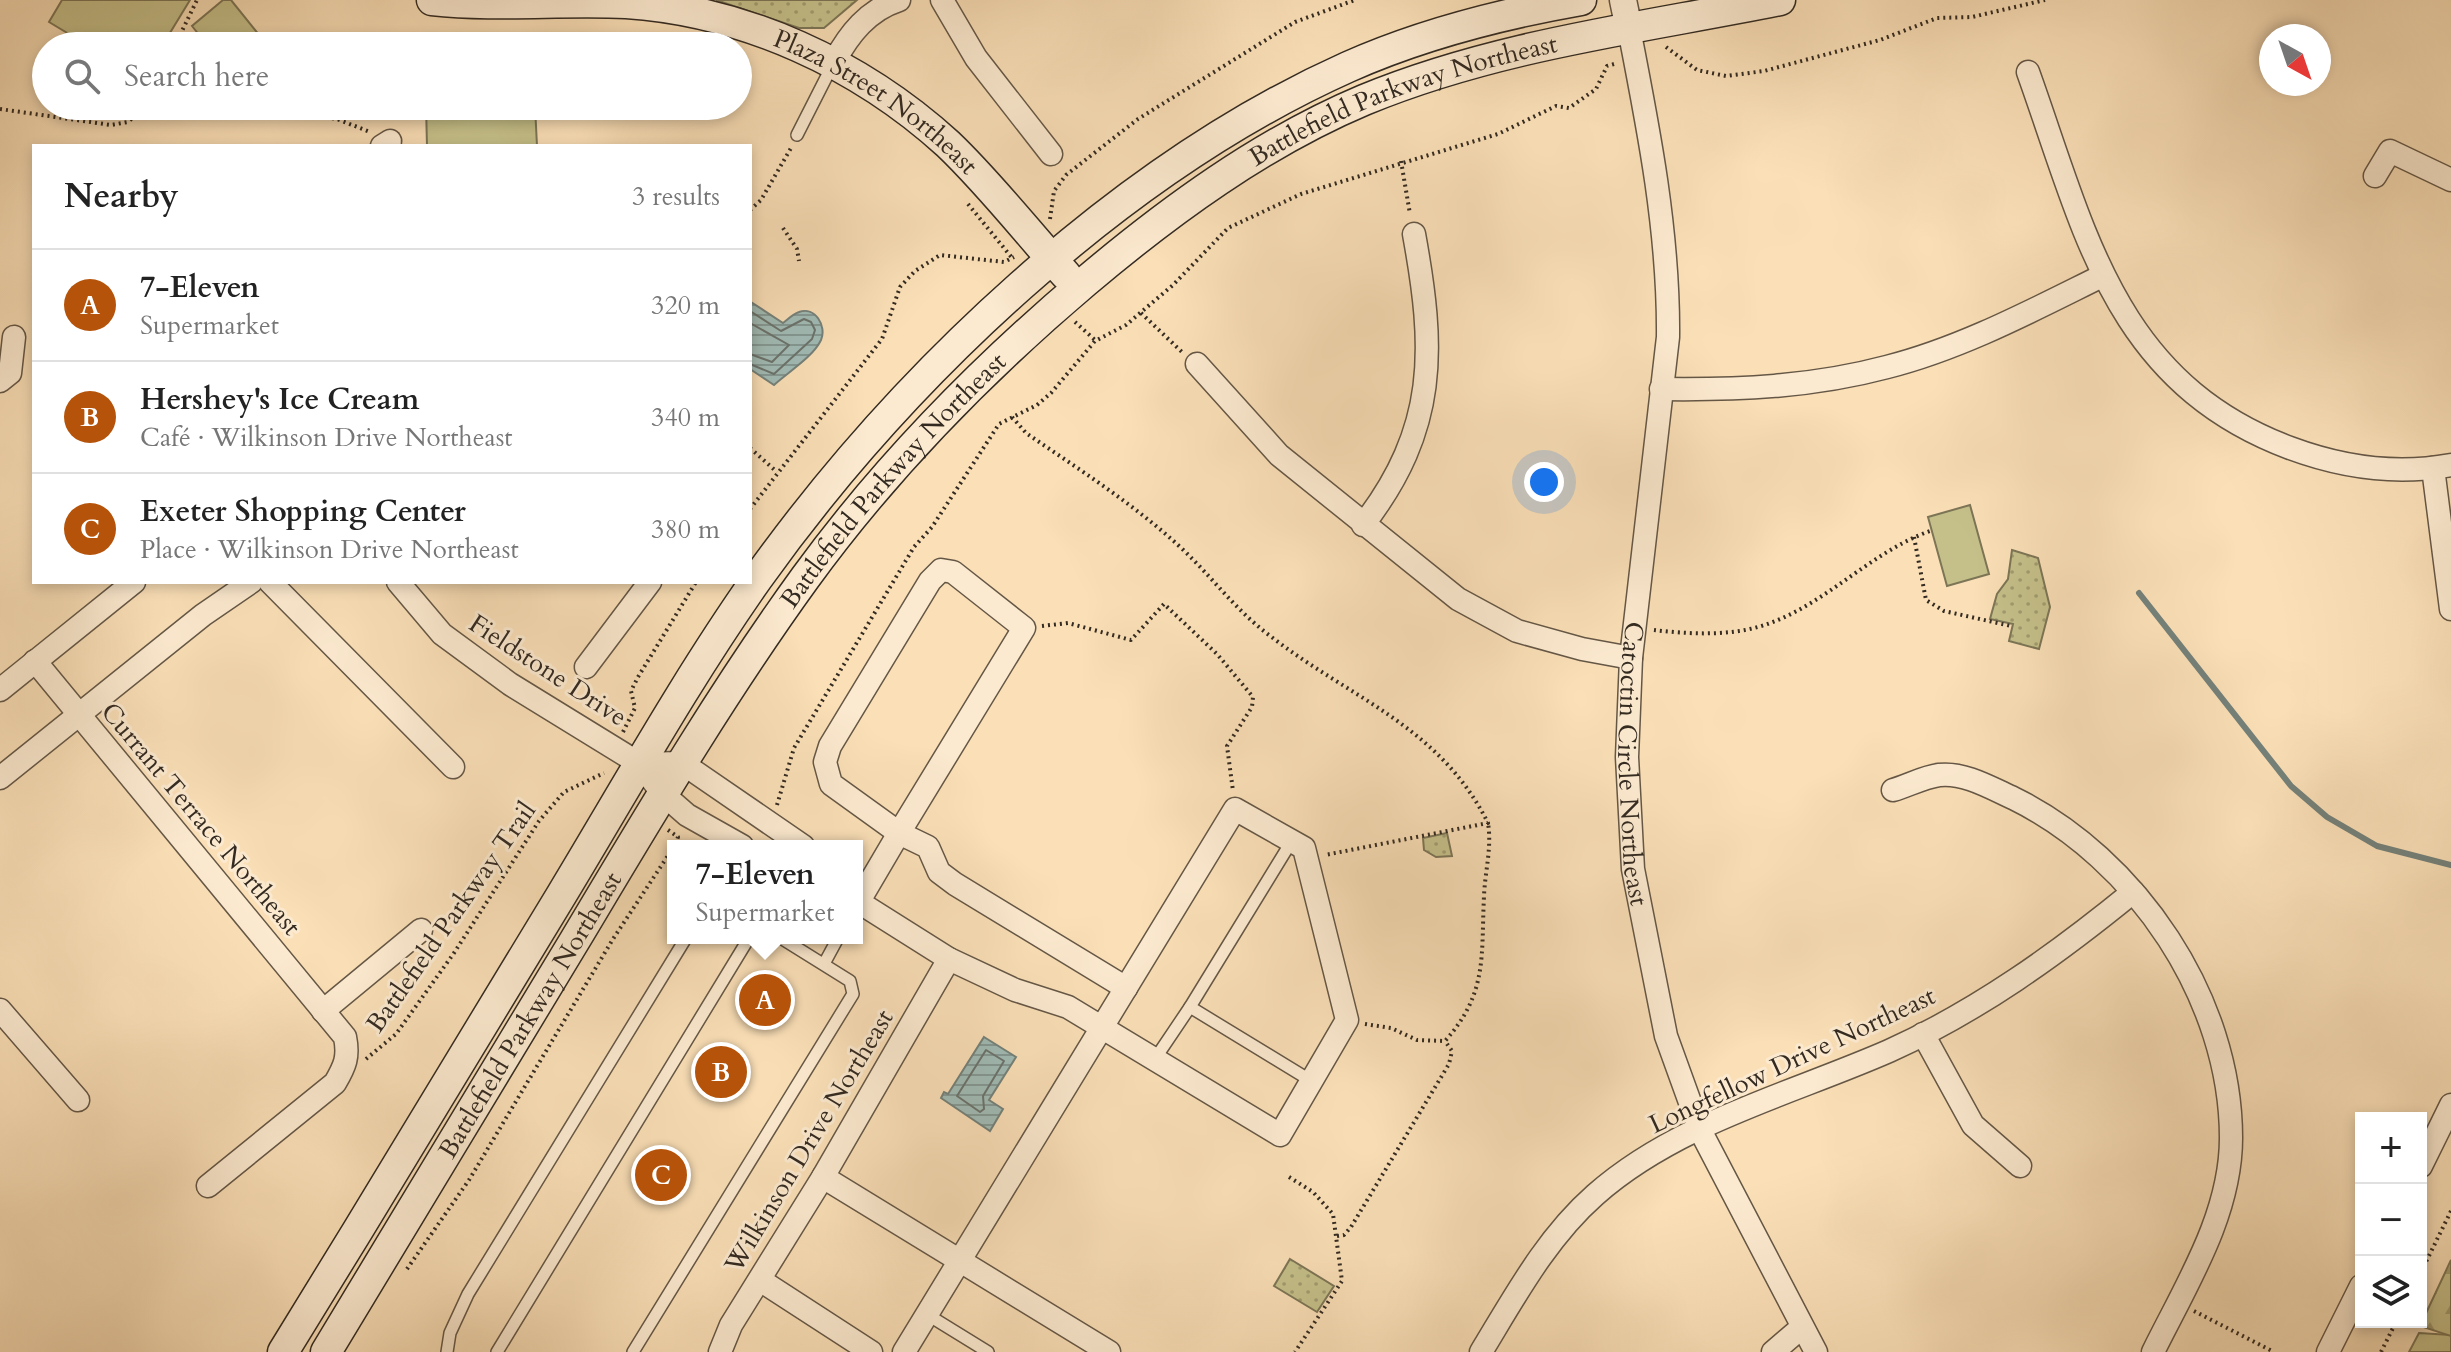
<!DOCTYPE html>
<meta charset="utf-8">
<style>
:root{--surface:#fff;--page:#f2f2f2;--text:#222;--muted:#767676;--line:#e0e0e0;--accent:#b45309}
body{margin:0;font-family:Cardo,serif;background:var(--page);color:var(--text)}
.controls{position:absolute;right:24px;bottom:24px;display:grid;overflow:hidden;border-radius:0px;box-shadow:0 4px 12px #0003}
.controls button{width:72px;height:72px;display:grid;place-items:center;padding:0;border:0;border-bottom:2px solid var(--line);background:var(--surface);color:var(--text);font:40px sans-serif}
.compass{position:absolute;left:2259px;top:24px;width:72px;height:72px;border-radius:50%;background:var(--surface);box-shadow:0 4px 12px #0003;rotate:140deg}
.you{position:absolute;left:1544px;top:482px;width:28px;height:28px;margin:-20px;border:6px solid #fff;border-radius:50%;background:#1a73e8;box-shadow:0 0 0 12px #1a73e833}
.badge{display:grid;place-items:center;width:52px;height:52px;border-radius:50%;background:var(--accent);color:#fff;font-size:26px;font-weight:700}
.pin{position:absolute;translate:-50% -50%;border:4px solid #fff;box-shadow:0 2px 8px #0006}
.popup{position:absolute;left:667px;top:840px;width:196px;height:104px;box-sizing:border-box;display:grid;place-content:center;border-radius:0px;background:var(--surface);filter:drop-shadow(0 2px 6px #0005);font-size:26px;white-space:nowrap;color:var(--muted)}
.popup b{font-size:30px;color:var(--text)}
.popup::after{content:'';position:absolute;left:50%;top:100%;margin-left:-16px;border:16px solid transparent;border-top-color:var(--surface)}
.list{margin:0;padding:0;list-style:none}
h2{display:flex;justify-content:space-between;align-items:center;height:104px;margin:0;padding:0 32px;font-size:34px}
h2 small{font-size:26px;font-weight:400;color:var(--muted)}
.list li{display:grid;grid-template-columns:52px 1fr auto;gap:24px;align-items:center;box-sizing:border-box;height:112px;padding:0 32px;border-top:2px solid var(--line)}
.list b{display:block;font-size:30px;white-space:nowrap}
.list p{margin:0;font-size:26px;white-space:nowrap;color:var(--muted)}
.list em{font-size:26px;font-style:normal;color:var(--muted)}
.icon{flex:none;width:44px;height:44px;fill:none;stroke:currentColor;stroke-width:2;stroke-linecap:round;stroke-linejoin:round}
.map{position:relative;flex:none;width:2451px;height:1352px;overflow:hidden}
.search{position:absolute;background:var(--surface);box-shadow:0 4px 12px #0003;left:32px;top:32px;width:720px;height:88px;display:flex;align-items:center;gap:20px;box-sizing:border-box;padding:0 28px;border-radius:44px;color:var(--muted);font-size:30px}
.panel{position:absolute;background:var(--surface);box-shadow:0 4px 12px #0003;left:32px;top:144px;width:720px;height:440px;border-radius:0px}
.map>svg:first-child{display:block}
.grass{fill:#c5c08a;stroke:#7c7556;stroke-width:2}
.forest{fill:url(#forest-firs);stroke:#7c7556;stroke-width:2}
.park{fill:url(#park-dots);stroke:#7c7556;stroke-width:2}
.water{fill:url(#water-rules);stroke:#74817a;stroke-width:2}
.lines{fill:none;stroke-linecap:round;stroke-linejoin:round}
.shore{stroke:#6a726c;stroke-width:2}
.stream{stroke:#74817a;stroke-width:6}
.service-casing{stroke:#655746;stroke-width:14}
.minor-casing{stroke:#655746;stroke-width:25}
.tertiary-casing{stroke:#655746;stroke-width:29}
.secondary-casing{stroke:#332a21;stroke-width:33}
.path{stroke:#332a21;stroke-width:4;stroke-dasharray:2 4;stroke-linecap:butt}
.service{stroke:#fcead0;stroke-width:11}
.minor{stroke:#fcead0;stroke-width:22}
.tertiary{stroke:#fcead0;stroke-width:26}
.secondary{stroke:#fcead0;stroke-width:30}
.labels{text-anchor:middle;dominant-baseline:central;stroke-width:6;stroke-linejoin:round;paint-order:stroke}
.street-label{font-size:26px;fill:#332a21;stroke:#fcead0}
</style>
<div class="map">
<svg width="2451" height="1352" viewBox="0 0 2451 1352">
<defs>
<pattern id="forest-firs" width="22" height="20" patternUnits="userSpaceOnUse" patternTransform="scale(2)"><rect width="22" height="20" fill="#c5c08a"/><path d="M5 1l3.5 6h-7zM16 11l3.5 6h-7z" fill="#a19c70"/></pattern>
<pattern id="park-dots" width="8" height="8" patternUnits="userSpaceOnUse" patternTransform="scale(2)"><rect width="8" height="8" fill="#c5c08a"/><path d="M2 2h.1M6 6h.1" fill="none" stroke="#a19c70" stroke-width="1.8" stroke-linecap="round"/></pattern>
<pattern id="water-rules" width="6" height="5" patternUnits="userSpaceOnUse" patternTransform="scale(2)"><rect width="6" height="5" fill="#a0bbb6"/><path d="M0 2.5h6" fill="none" stroke="#839894"/></pattern>
</defs>
<rect width="100%" height="100%" fill="#fadfb7"/>
<filter id="stains"><feTurbulence type="fractalNoise" baseFrequency=".0025" numOctaves="4"/><feColorMatrix values="0 0 0 0 .2 0 0 0 0 .09 0 0 0 0 .02 0 0 0 .5 -.17"/></filter>
<radialGradient id="worn" r=".72"><stop offset=".6" stop-color="#630" stop-opacity="0"/><stop offset="1" stop-color="#630" stop-opacity=".3"/></radialGradient>
<g class="grass">
<path d="M62,0H190L162,46H89L49,22Z"/>
<path d="M223,0H231L268,46H208L192,26Z"/>
<path d="M532,37L533,46H423V42Z"/>
<path d="M426,106H535L537,146H427Z"/>
<path d="M1970,505L1989,574L1947,586L1928,517Z"/>
<path d="M2419,1333L2451,1335V1352H2409Z"/>
</g>
<path class="forest" d="M2451,1260V1336L2420,1326Z"/>
<g class="park">
<path d="M716,0H857L824,28H799Z"/>
<path d="M2012,550L2038,558L2050,607L2039,649L2009,641L2013,624L1990,619L1997,594L2008,579Z"/>
<path d="M1447,833L1452,856L1436,857L1424,850L1423,838Z"/>
<path d="M1290,1259L1334,1286L1317,1312L1274,1286Z"/>
</g>
<g class="water">
<path d="M751,302L783,323C788,319 793,314 799,312C815,306 827,326 821,340C813,357 788,372 774,385L750,369Z"/>
<path d="M984,1037L1016,1057L989,1100L1003,1109L990,1131L941,1098L944,1092L948,1094Z"/>
</g>
<g class="lines">
<g class="shore">
<path d="M750,311L781,331L804,319L811,322L815,330L812,339L774,374L750,364"/>
<path d="M750,323L789,345L772,362L750,354"/>
<path d="M986,1050L1004,1061L983,1096L984,1109L980,1112L957,1096Z"/>
</g>
<path class="stream" d="M2139,593L2291,786L2327,817L2377,846L2451,865"/>
<defs>
<g id="service">
<path d="M797,135L832,66"/>
<path d="M1293,839L1190,1007L1313,1082"/>
<path d="M825,962L838,938"/>
<path d="M1155,1059L1190,1007"/>
<path d="M928,1315L988,1352"/>
<path d="M447,1352L450,1333L468,1294L686,938"/>
<path d="M497,1352L749,938"/>
<path d="M633,1352L853,994L850,981L781,938"/>
</g>
<g id="minor">
<path d="M942,0L976,58L1051,154"/>
<path id="s1" d="M1629,29C1649,131 1669,233 1668,337L1631,658L1627,757L1633,869L1666,1036L1700,1130L1816,1352"/>
<path d="M834,62C849,34 868,10 899,0"/>
<path d="M2028,72C2085,231 2114,382 2290,448C2341,467 2397,475 2451,465"/>
<path d="M382,146L390,141"/>
<path d="M2375,176L2390,151L2451,180"/>
<path d="M1197,364L1279,455L1458,599L1517,631L1582,649L1631,658"/>
<path d="M0,381L10,373L14,337"/>
<path d="M1661,389C1738,390 1812,387 1887,367C1962,348 2033,310 2102,276"/>
<path d="M2433,468L2451,609"/>
<path d="M1363,525C1438,428 1435,349 1414,234"/>
<path d="M941,570L953,572L1024,628L899,833L831,784L825,762L830,746L930,581Z"/>
<path d="M270,582L453,767"/>
<path d="M398,582L442,634L510,684L640,764L663,794L687,815L742,846"/>
<path d="M35,661L345,1037C349,1057 345,1066 335,1083L208,1186"/>
<path d="M586,667L650,582"/>
<path d="M0,690L134,582"/>
<path d="M640,764L682,763L803,846"/>
<path d="M0,778L203,615L251,582"/>
<path d="M1893,790C1907,786 1924,777 1939,775C1964,772 1991,788 2013,798C2137,859 2231,999 2231,1138C2231,1215 2186,1285 2153,1352"/>
<path d="M857,901L949,959L1015,990L1068,1007L1280,1135L1347,1020L1304,848L1235,809L904,1352"/>
<path d="M859,901L899,833L928,847L939,872L955,884L1126,988"/>
<path d="M0,1010L78,1100"/>
<path d="M323,1011L421,930"/>
<path d="M1923,1034L1973,1125L2020,1166"/>
<path d="M2421,1166L2451,1105"/>
<path d="M823,1177L1109,1352"/>
<path d="M760,1280L871,1352"/>
<path d="M720,1352L731,1325L823,1177L949,959"/>
<path d="M1481,1352C1514,1298 1546,1238 1595,1195C1676,1123 1791,1094 1889,1051C1978,1011 2057,954 2133,892"/>
<path d="M1773,1352L1801,1328"/>
<path d="M2328,1352L2361,1286"/>
</g>
<path id="tertiary" d="M1623,0L1629,29"/>
<g id="secondary">
<path id="s2" d="M432,0C496,7 561,0 626,3C745,11 860,64 948,144C990,184 1027,232 1066,275"/>
<path d="M283,1352C377,1200 469,1047 562,894C626,788 686,680 757,579C901,377 1120,169 1348,67C1422,34 1501,14 1581,0"/>
<path id="s3" d="M326,1352C409,1215 492,1077 575,940C648,818 721,694 805,578C885,468 981,370 1085,282C1169,211 1262,143 1364,100C1497,45 1641,28 1780,0"/>
</g>
</defs>
<use href="#service" class="service-casing"/>
<use href="#minor" class="minor-casing"/>
<use href="#tertiary" class="tertiary-casing"/>
<use href="#secondary" class="secondary-casing"/>
<g class="path">
<path d="M180,35L197,0"/>
<path d="M175,46L180,35L189,46"/>
<path d="M1666,47L1697,70L1726,76L1764,71L1880,40L1937,18L1972,17L2045,0"/>
<path d="M249,106L337,119L370,132"/>
<path d="M0,109L111,125L128,122L145,106"/>
<path d="M1401,161L1410,214"/>
<path d="M968,204L1013,259"/>
<path d="M750,210L761,200L791,148"/>
<path d="M1050,219L1054,191L1066,175L1138,119L1295,22L1355,0"/>
<path d="M783,228L797,249L799,261"/>
<path d="M1141,313L1182,352"/>
<path d="M1075,322L1095,340"/>
<path d="M1012,417L1026,433C1077,468 1132,503 1178,545C1210,574 1234,609 1269,635C1349,698 1439,725 1488,823L1325,855"/>
<path d="M750,448L777,472"/>
<path d="M750,509L882,339L900,287L915,271L940,255L1004,262L1014,257"/>
<path d="M1914,537L1926,600L1944,611L2011,626"/>
<path d="M1042,626L1068,623L1131,640L1164,604L1217,654L1253,697L1252,707L1227,746L1233,791"/>
<path d="M1654,630C1687,634 1726,636 1758,627C1822,609 1868,553 1930,531"/>
<path d="M623,732L635,708L631,691L638,677L696,582"/>
<path d="M777,805L794,748L914,547L932,527L999,424L1037,405L1051,393L1095,341L1126,325L1173,285L1228,228L1301,194L1498,134L1556,106L1569,108L1596,89L1607,66L1614,64"/>
<path d="M668,830L678,837L675,846"/>
<path d="M1365,1024L1391,1028L1417,1040L1445,1041C1488,993 1481,956 1484,896C1485,871 1492,848 1488,823"/>
<path d="M366,1059L396,1034L454,953L539,821L564,792L604,773"/>
<path d="M1289,1177L1313,1192L1333,1214L1342,1281L1295,1352"/>
<path d="M1337,1236L1344,1235L1351,1227L1449,1064L1452,1051L1445,1041"/>
<path d="M407,1269L469,1180L613,939L673,848"/>
<path d="M2421,1272L2451,1211"/>
<path d="M2194,1311L2274,1352"/>
<path d="M2381,1352L2396,1322"/>
</g>
<use href="#service" class="service"/>
<use href="#minor" class="minor"/>
<use href="#tertiary" class="tertiary"/>
<use href="#secondary" class="secondary"/>
</g>
<g class="labels">
<g class="street-label">
<text stroke="none"><textPath href="#s3" startOffset="1690">Battlefield Parkway Northeast</textPath></text>
<text stroke="none"><textPath href="#s2" startOffset="468">Plaza Street Northeast</textPath></text>
<text stroke="none"><textPath href="#s3" startOffset="1042">Battlefield Parkway Northeast</textPath></text>
<text transform="translate(548 670) rotate(33)">Fieldstone Drive</text>
<text stroke="none"><textPath href="#s1" startOffset="740">Catoctin Circle Northeast</textPath></text>
<text transform="translate(201 819) rotate(50)">Currant Terrace Northeast</text>
<text transform="translate(451 917) rotate(-55)">Battlefield Parkway Trail</text>
<text stroke="none"><textPath href="#s3" startOffset="394">Battlefield Parkway Northeast</textPath></text>
<text transform="translate(1792 1060) rotate(-25)">Longfellow Drive Northeast</text>
<text transform="translate(809 1141) rotate(-59)">Wilkinson Drive Northeast</text>
</g>
</g>
<rect width="100%" height="100%" filter="url(#stains)"/>
<rect width="100%" height="100%" fill="url(#worn)"/>
</svg>
<div class="controls">
<button>+</button>
<button>−</button>
<button><svg class="icon" aria-label="layers" viewBox="0 0 24 24"><path d="M12 4l9 5-9 5-9-5zM3 14l9 5 9-5"/></svg></button>
</div>
<svg class="compass" viewBox="-18 -18 36 36"><path d="M0-13l5 13h-10z" fill="#e53935"/><path d="M0 13l5-13h-10z" fill="#767676"/></svg>
<div class="you"></div>
<div class="pin badge" style="left:765px;top:1000px">A</div>
<div class="popup"><b>7-Eleven</b>Supermarket</div>
<div class="pin badge" style="left:721px;top:1072px">B</div>
<div class="pin badge" style="left:661px;top:1175px">C</div>
<div class="search"><svg class="icon" aria-label="search" viewBox="0 0 24 24"><circle cx="10" cy="10" r="6"/><path d="M15 15l6 6"/></svg>Search here</div>
<section class="panel">
<h2>Nearby<small>3 results</small></h2>
<ul class="list">
<li><span class="badge">A</span><div><b>7-Eleven</b><p>Supermarket</p></div><em>320 m</em></li>
<li><span class="badge">B</span><div><b>Hershey's Ice Cream</b><p>Café · Wilkinson Drive Northeast</p></div><em>340 m</em></li>
<li><span class="badge">C</span><div><b>Exeter Shopping Center</b><p>Place · Wilkinson Drive Northeast</p></div><em>380 m</em></li>
</ul>
</section>
</div>
